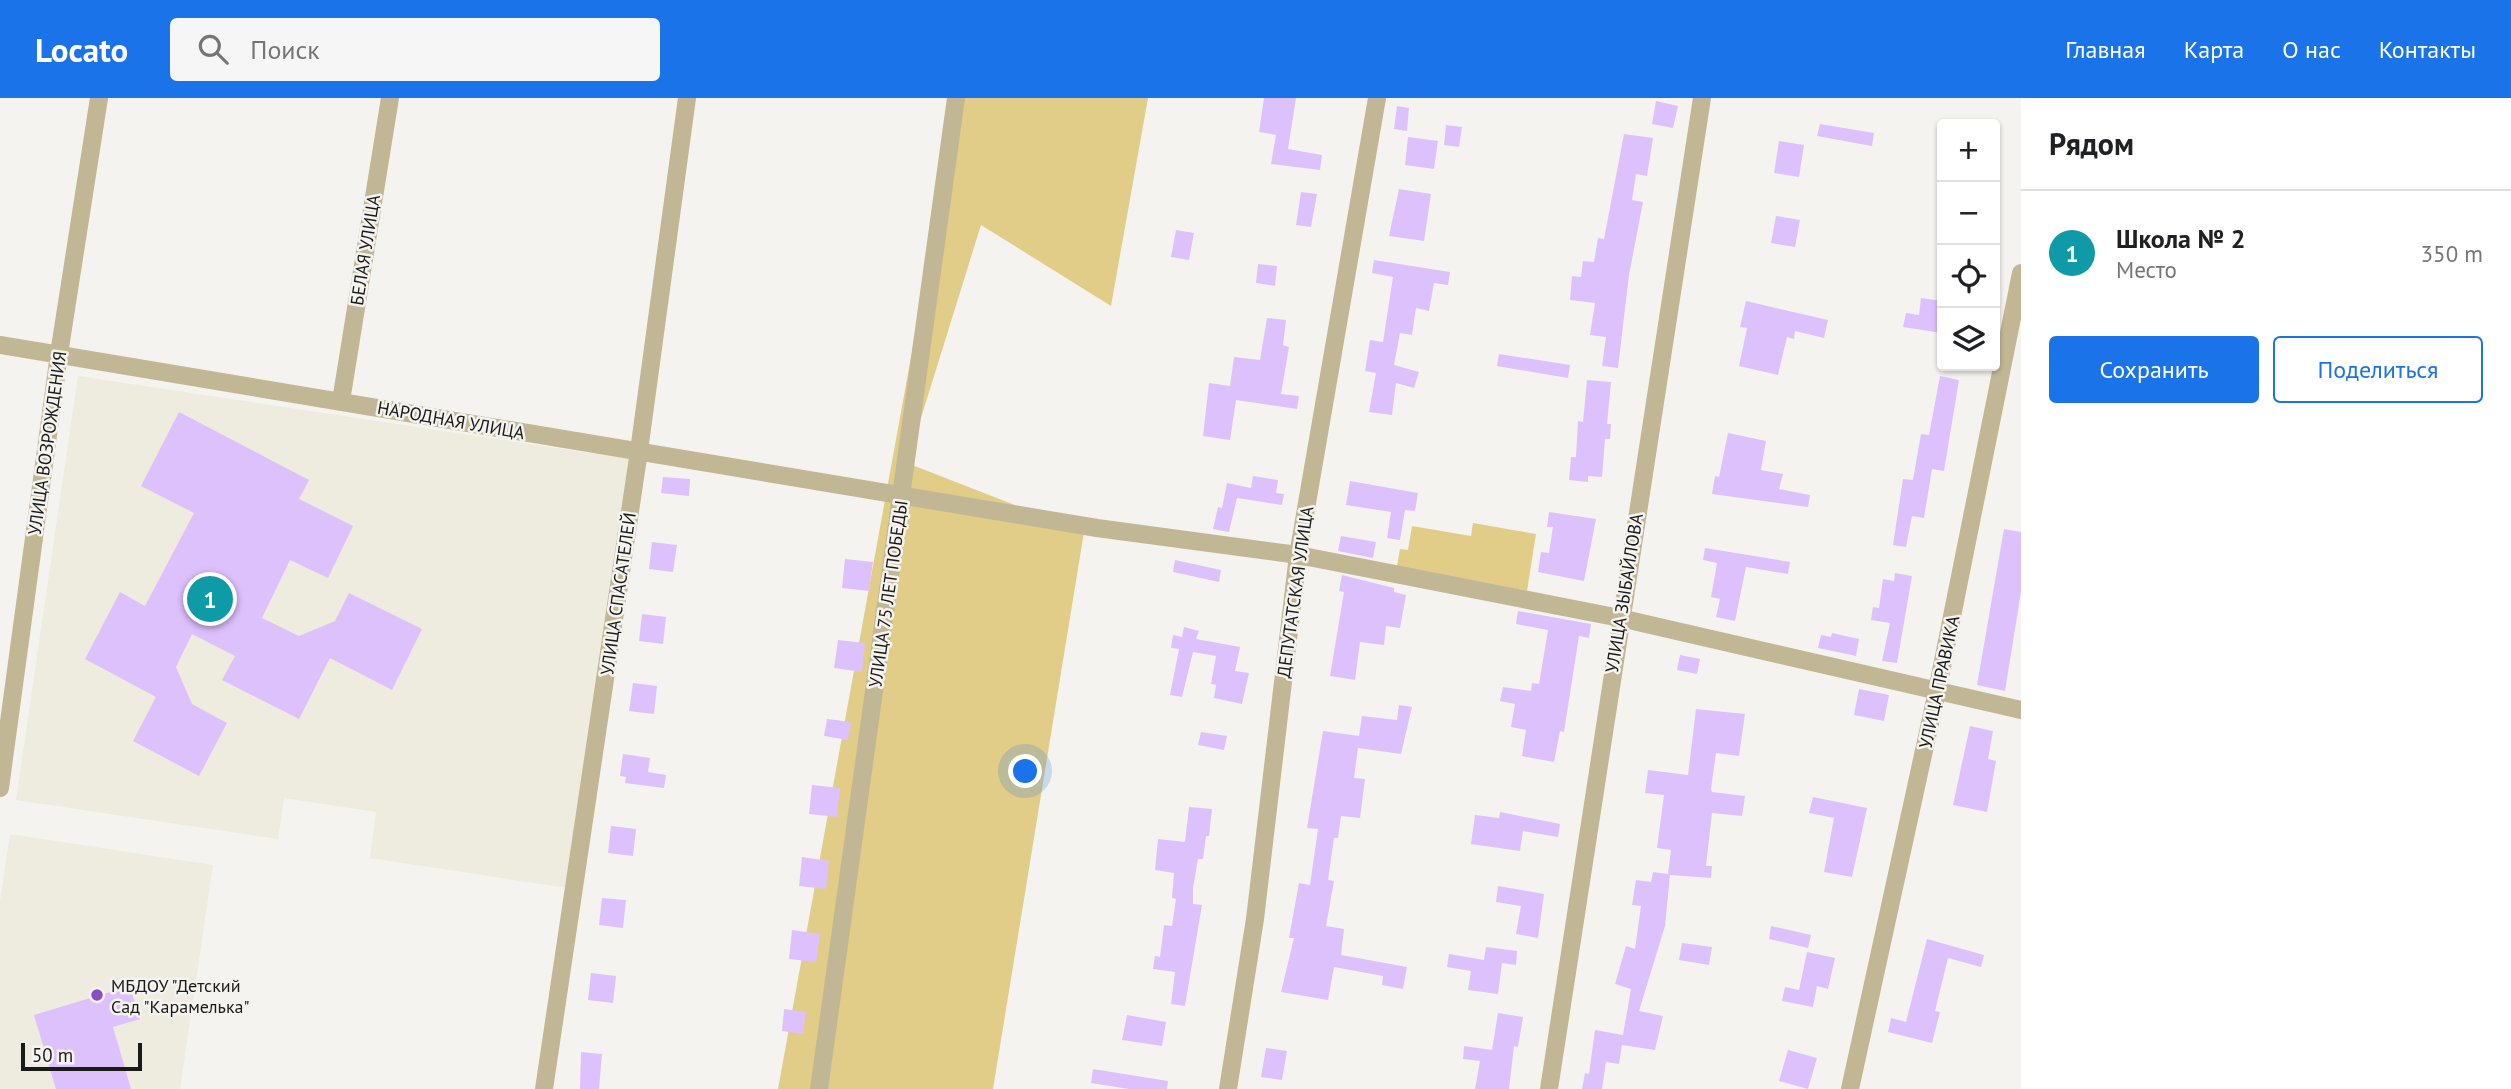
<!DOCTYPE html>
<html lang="ru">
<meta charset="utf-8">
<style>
:root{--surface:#fff;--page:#f6f6f6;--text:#202124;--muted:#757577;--line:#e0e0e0;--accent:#1a73e8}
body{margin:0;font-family:"PT Sans",sans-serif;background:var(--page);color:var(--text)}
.controls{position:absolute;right:21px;top:21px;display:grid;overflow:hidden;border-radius:7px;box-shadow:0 2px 5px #0004}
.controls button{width:63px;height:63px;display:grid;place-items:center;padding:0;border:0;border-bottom:2px solid var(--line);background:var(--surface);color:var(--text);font:35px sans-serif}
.scale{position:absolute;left:21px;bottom:18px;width:121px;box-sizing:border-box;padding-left:7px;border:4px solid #1a1a19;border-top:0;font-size:19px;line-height:24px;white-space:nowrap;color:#1a1a19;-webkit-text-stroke:5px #f5f3ef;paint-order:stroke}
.you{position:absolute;left:1026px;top:674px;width:24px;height:24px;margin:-18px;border:5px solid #fff;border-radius:50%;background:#1a73e8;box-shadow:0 0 0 10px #1a73e833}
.badge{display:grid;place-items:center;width:46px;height:46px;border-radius:50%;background:var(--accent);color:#fff;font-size:23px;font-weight:700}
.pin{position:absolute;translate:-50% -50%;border:4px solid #fff;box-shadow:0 2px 7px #0006}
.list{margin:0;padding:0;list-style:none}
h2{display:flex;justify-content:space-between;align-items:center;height:91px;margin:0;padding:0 28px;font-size:30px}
h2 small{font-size:23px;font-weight:400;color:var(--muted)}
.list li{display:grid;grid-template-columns:46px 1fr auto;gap:21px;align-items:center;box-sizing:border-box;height:126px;padding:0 28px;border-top:2px solid var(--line)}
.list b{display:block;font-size:26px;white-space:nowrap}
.list p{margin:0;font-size:23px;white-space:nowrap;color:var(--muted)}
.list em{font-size:23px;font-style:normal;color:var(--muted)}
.actions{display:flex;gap:14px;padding:21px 28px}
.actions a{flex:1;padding:16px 0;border:2px solid var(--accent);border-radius:7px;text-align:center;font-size:24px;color:var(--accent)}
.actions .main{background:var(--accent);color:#fff}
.icon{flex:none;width:38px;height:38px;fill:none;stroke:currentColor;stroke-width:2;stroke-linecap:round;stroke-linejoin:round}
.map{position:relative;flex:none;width:2021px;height:991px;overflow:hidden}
header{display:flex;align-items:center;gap:42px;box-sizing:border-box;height:98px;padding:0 35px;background:var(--accent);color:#fff}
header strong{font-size:33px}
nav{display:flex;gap:38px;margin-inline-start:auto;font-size:24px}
.search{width:490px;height:63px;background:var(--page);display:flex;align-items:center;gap:18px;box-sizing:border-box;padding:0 24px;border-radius:7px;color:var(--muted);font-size:26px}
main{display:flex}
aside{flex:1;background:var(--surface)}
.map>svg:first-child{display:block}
.built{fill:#eeebdf}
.green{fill:#e1cd88}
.building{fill:#ddc1fd}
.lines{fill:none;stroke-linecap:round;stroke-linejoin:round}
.minor{stroke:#c1b794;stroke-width:18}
.poi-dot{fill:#8b4dc3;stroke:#f5f3ef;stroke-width:2.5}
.labels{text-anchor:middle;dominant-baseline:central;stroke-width:5;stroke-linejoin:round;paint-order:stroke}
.street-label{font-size:18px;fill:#1a1a19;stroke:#f5f3ef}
.poi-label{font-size:18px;fill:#1a1a19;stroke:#f5f3ef;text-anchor:start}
</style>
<header>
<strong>Locato</strong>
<div class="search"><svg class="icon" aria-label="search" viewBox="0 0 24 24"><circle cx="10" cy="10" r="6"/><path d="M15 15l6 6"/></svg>Поиск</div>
<nav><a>Главная</a><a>Карта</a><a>О нас</a><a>Контакты</a></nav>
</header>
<main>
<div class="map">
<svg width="2021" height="991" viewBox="0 0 2021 991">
<rect width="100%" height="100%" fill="#f5f3ef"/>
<g class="built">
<path d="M78,278L630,361L567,790L370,760L376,714L284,700L278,741L16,702Z"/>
<path d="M10,736L213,767L180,991H0V803Z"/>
</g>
<g class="green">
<path d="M958,0H1148L1111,208L981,127L907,365L1084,434L993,991H778Z"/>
<path d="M1473,425L1536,436L1527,493L1397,468L1400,451L1408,452L1412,428L1471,438Z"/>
</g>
<g class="building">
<path d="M1264,0H1296L1288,51L1322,57L1320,72L1271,66L1276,37L1259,34Z"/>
<path d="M1656,3L1678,8L1673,30L1652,26Z"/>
<path d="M1397,8L1409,10L1407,33L1394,31Z"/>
<path d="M1820,26L1874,35L1872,48L1817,38Z"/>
<path d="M1446,27L1462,29L1459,49L1444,47Z"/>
<path d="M1624,36L1653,40L1647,78L1636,76L1632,102L1643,104L1629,177L1618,270L1602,268L1606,239L1590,237L1595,205L1570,202L1572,178L1581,179L1583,163L1594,164L1598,140L1604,141Z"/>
<path d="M1408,39L1438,43L1434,71L1405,67Z"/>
<path d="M1779,43L1804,47L1799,79L1774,75Z"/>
<path d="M1399,91L1431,96L1424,143L1389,138Z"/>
<path d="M1301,94L1317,96L1311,129L1296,127Z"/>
<path d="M1776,118L1800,122L1795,149L1771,145Z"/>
<path d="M1176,132L1194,135L1189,162L1171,159Z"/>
<path d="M1374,162L1450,174L1448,187L1434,185L1429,213L1416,210L1412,237L1400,235L1394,267L1419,274L1414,290L1396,285L1392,317L1369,314L1376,275L1365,273L1370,242L1383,244L1393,179L1372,175Z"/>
<path d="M1258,166L1277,168L1275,188L1256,185Z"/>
<path d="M1921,200L1942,203V235L1903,229L1906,215L1919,217Z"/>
<path d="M1746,203L1828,222L1824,240L1795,233L1794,241L1787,239L1778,277L1739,268L1747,230L1740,229Z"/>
<path d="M1267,220L1286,222L1283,247L1289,249L1281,296L1299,298L1297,311L1236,302L1230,342L1203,338L1209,285L1230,288L1234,259L1260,262Z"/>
<path d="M1499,256L1570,267L1568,280L1497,268Z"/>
<path d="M1940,278L1959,282L1944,373L1932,371L1924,420L1912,418L1906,449L1893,447L1903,381L1913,382L1921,336L1929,337Z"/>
<path d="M1587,282L1611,284L1607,326H1611L1610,341H1605L1602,379L1588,378V384L1569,382L1571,359H1576L1578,323L1583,324Z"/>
<path d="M179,314L309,382L299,401L353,428L328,480L290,462L262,520L299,538L335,523L349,495L422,531L392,592L330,560L299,621L222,582L235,558L192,536L176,569L192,606L227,625L199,678L133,643L156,599L85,561L120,494L145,508L194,415L141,388Z"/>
<path d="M1728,335L1766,343L1761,372L1783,376L1779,391L1810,397L1808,409L1712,396L1715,378L1719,379Z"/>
<path d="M1253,378L1278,382L1276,395L1284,396L1282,407L1237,400L1229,434L1213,431L1218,409L1222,410L1227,385L1251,390Z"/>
<path d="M663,379L690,381L689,398L661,395Z"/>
<path d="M1350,383L1418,395L1415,413L1405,412L1400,442L1387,440L1391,414L1346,407Z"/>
<path d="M1549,414L1596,421L1584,483L1538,474L1541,454L1549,455L1553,429H1547Z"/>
<path d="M2004,431L2021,434V494L2005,593L1977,587Z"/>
<path d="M1341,438L1376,444L1373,460L1338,453Z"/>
<path d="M652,444L677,447L673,474L649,471Z"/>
<path d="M1705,450L1790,464L1788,476L1746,469L1735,523L1716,519L1720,501L1711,499L1717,465L1703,462Z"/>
<path d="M845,461L873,464L869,493L842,490Z"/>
<path d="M1175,462L1221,472L1219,484L1173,474Z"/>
<path d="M1895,475L1912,478L1897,565L1882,563L1890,525L1871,522L1873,509L1879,510L1883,481L1894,483Z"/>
<path d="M1342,477L1394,490V494L1406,497L1400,530L1386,528L1384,547L1360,544L1355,582L1330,578L1344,494L1339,493Z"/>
<path d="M1518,513L1591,526L1589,540L1579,538L1564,634L1560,633L1554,664L1522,658L1526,632L1511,629L1515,606L1500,603L1503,589L1531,593L1532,585L1539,586L1548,532L1516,526Z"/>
<path d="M642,516L666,519L663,546L639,543Z"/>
<path d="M1184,529L1199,533L1196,541L1240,549L1235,573L1249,575L1242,606L1214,600L1216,587L1211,586L1216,558L1193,554L1182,599L1170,597L1179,551L1171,550L1173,537L1182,539Z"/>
<path d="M1832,535L1859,541L1856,558L1818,550L1821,537L1831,539Z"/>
<path d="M838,542L865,545L862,574L834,570Z"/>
<path d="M1680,557L1700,561L1697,576L1677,572Z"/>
<path d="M633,585L657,588L654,616L629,613Z"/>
<path d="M1859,591L1889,597L1884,623L1854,617Z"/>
<path d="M1399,607L1412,609L1401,656L1358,650L1354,680L1365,681L1360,720L1341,718L1338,740H1334L1328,782L1334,783L1326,828L1344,831L1341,857L1407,869L1403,891L1382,887L1383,878L1334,869L1328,902L1281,894L1294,840H1289L1299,785L1310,787L1318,731L1307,730L1323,633L1359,638L1362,618L1397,622Z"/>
<path d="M1696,611L1745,616L1739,658L1716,655L1711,691L1712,694L1745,698L1742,718L1712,715L1706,768H1712L1711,780L1670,777L1665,828L1639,913L1663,918L1655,952L1622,947L1619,966L1606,964L1602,991H1582L1585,975L1589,976L1595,932L1623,937L1631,891L1615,886L1626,848L1635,851L1641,808L1632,807L1636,782L1651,784L1653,774L1668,776L1671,752L1657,750L1664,697L1645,695L1648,672L1688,677Z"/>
<path d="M827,621L851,624L848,642L824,638Z"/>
<path d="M1970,628L1993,633L1988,661L1996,663L1987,714L1953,707Z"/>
<path d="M1201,634L1227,638L1224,652L1198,647Z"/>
<path d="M623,656L650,660L648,674L666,677L664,690L625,685L626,679L620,678Z"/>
<path d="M812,687L840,690L837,719L809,716Z"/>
<path d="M1813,699L1867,710L1852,779L1824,774L1834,720L1809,715Z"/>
<path d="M1189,709L1212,711L1209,738H1206L1203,761H1198L1193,790V806L1202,807L1185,908L1171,906L1175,874L1153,871L1155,858L1160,859L1164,827L1172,828L1176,801L1172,800L1174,775L1155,772L1158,741L1185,744Z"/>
<path d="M1500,714L1560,726L1558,739L1523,733L1520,753L1471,746L1475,717L1499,720Z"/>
<path d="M611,728L636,731L633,758L608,755Z"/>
<path d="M802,759L829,763L826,791L799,788Z"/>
<path d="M1498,788L1544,796L1538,840L1516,836L1521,808L1496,804Z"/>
<path d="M602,800L626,802L623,830L599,827Z"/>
<path d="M1771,828L1811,837L1808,850L1769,841Z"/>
<path d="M792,832L820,836L816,864L789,861Z"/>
<path d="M1927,841L1984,857L1981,869L1948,860L1935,913L1940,914L1932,945L1888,934L1891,920L1906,924Z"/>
<path d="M1682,845L1712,849L1709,867L1679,862Z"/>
<path d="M1486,849L1517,853L1516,867L1502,865L1498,896L1468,892L1471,873L1447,869L1449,856L1484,862Z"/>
<path d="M1807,854L1835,860L1828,891L1817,888L1813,909L1782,903L1785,889L1799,892Z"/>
<path d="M591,875L616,878L613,905L588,902Z"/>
<path d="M130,888L140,921L113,929L131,991H56L34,917Z"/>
<path d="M784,911L806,914L803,936L782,933Z"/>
<path d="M1498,915L1523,919L1518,949L1514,948L1509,991H1475L1480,963L1463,961L1464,948L1492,952Z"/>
<path d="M1127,917L1166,924L1162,948L1122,942Z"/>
<path d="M1266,950L1287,953L1282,982L1261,979Z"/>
<path d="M1788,952L1817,960L1808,991L1779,983Z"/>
<path d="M581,954L602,956L599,991H580Z"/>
<path d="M1093,971L1168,983L1167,991H1129L1091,985Z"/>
</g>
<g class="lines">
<g class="minor">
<path d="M0,247L1097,430L1298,457L1620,520L2021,612"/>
<path d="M341,303L390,0"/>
<path d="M0,690L59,256L99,0"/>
<path d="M544,991L639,353L687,0"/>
<path d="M819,991L956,0"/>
<path d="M1228,991L1255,821L1298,457L1377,0"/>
<path d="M1549,991L1702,0"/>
<path d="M1850,991L1937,593L2021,175"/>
</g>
</g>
<circle class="poi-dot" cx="97" cy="897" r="7"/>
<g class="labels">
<g class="street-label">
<text transform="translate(365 152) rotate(-81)">БЕЛАЯ УЛИЦА</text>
<text transform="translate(451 322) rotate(10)">НАРОДНАЯ УЛИЦА</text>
<text transform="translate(47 345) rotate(-82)">УЛИЦА ВОЗРОЖДЕНИЯ</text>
<text transform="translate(1295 494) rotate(-82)">ДЕПУТАТСКАЯ УЛИЦА</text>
<text transform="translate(1624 495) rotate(-81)">УЛИЦА ЗЫБАЙЛОВА</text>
<text transform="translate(618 496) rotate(-82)">УЛИЦА СПАСАТЕЛЕЙ</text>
<text transform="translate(888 496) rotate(-82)">УЛИЦА 75 ЛЕТ ПОБЕДЫ</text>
<text transform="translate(1939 584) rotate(-78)">УЛИЦА ПРАВИКА</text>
</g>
<g class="poi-label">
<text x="111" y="887">МБДОУ "Детский<tspan x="111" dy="21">Сад "Карамелька"</tspan></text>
</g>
</g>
</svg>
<div class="controls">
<button>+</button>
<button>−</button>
<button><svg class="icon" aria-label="locate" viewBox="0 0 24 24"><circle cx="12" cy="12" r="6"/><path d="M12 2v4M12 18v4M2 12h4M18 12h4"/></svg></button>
<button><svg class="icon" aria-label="layers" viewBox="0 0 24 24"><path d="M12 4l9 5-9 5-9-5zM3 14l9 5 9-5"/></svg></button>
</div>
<div class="scale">50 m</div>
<div class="you"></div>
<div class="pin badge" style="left:210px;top:501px;background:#0f9aa8">1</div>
</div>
<aside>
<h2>Рядом<small></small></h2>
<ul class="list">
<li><span class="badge" style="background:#0f9aa8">1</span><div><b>Школа № 2</b><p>Место</p></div><em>350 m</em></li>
</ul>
<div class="actions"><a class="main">Сохранить</a><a>Поделиться</a></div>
</aside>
</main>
